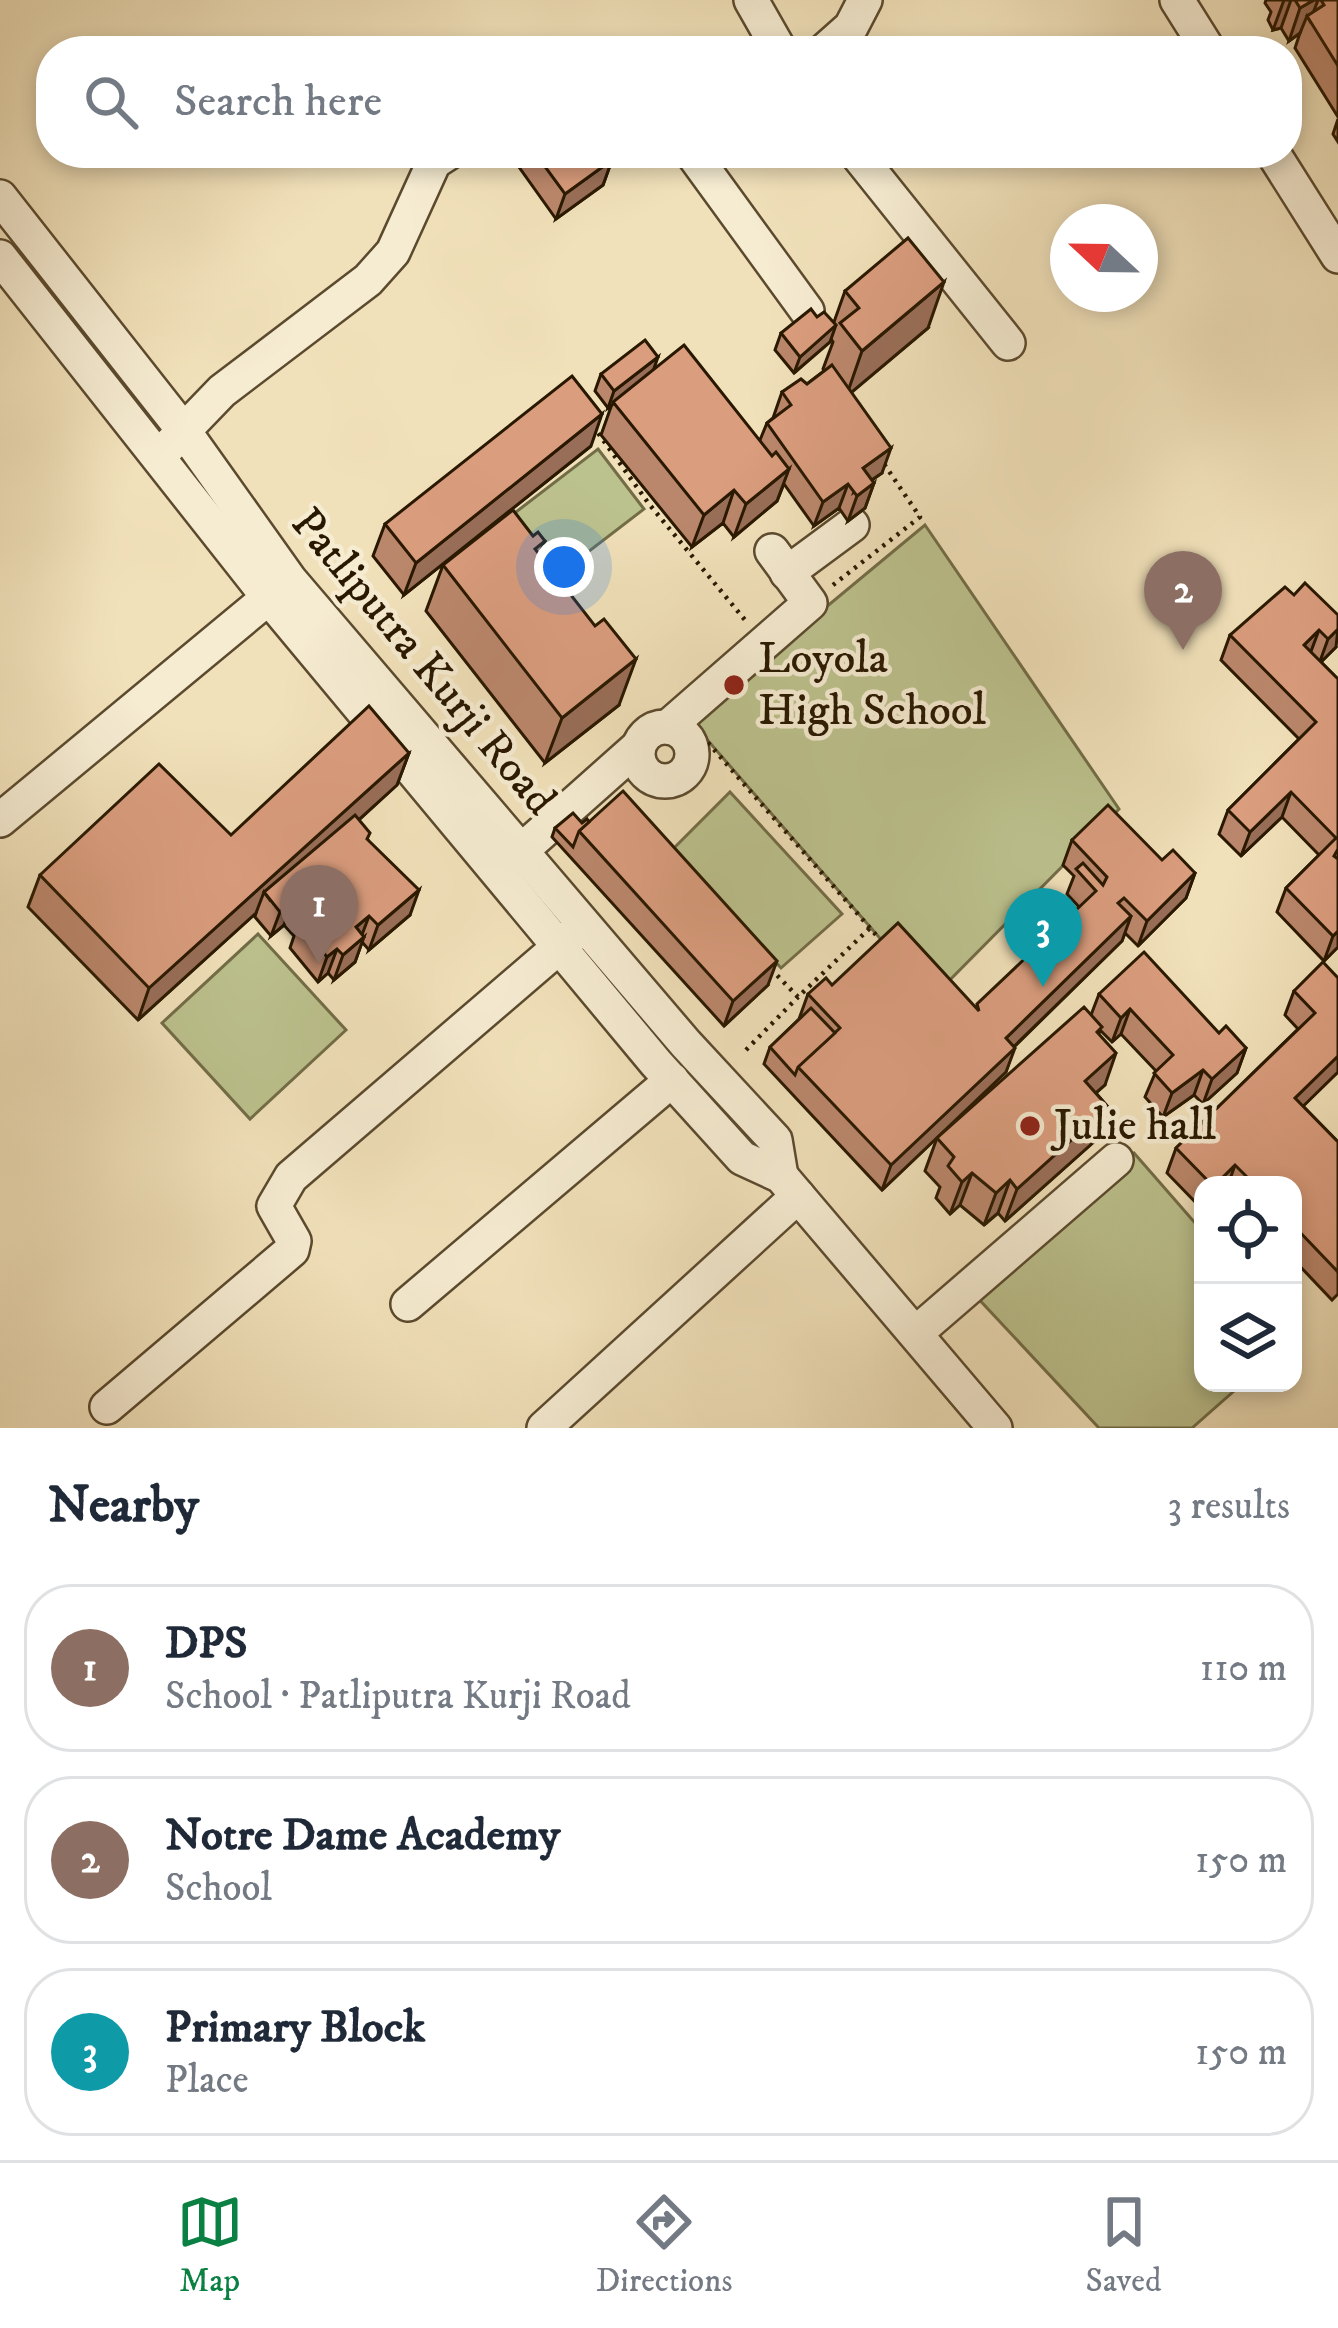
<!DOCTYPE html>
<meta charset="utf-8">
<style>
:root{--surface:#fff;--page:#f2f2f3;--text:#1f2937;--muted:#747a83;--line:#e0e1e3;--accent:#0b8043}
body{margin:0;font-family:"IM FELL DW Pica",serif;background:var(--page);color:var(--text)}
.controls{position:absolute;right:36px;bottom:36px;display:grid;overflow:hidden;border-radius:24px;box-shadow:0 6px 18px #0003}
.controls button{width:108px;height:108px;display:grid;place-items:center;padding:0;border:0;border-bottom:3px solid var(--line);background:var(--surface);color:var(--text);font:60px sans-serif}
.compass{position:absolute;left:1050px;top:204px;width:108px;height:108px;border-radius:50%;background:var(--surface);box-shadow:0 6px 18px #0003;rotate:292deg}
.you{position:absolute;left:564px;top:567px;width:42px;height:42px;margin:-30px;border:9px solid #fff;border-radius:50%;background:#1a73e8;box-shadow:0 0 0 18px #1a73e833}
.badge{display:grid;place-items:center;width:78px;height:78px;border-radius:50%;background:var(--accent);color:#fff;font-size:39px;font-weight:700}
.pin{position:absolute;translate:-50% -99px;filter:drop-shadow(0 3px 6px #0008)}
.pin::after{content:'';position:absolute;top:63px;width:42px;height:36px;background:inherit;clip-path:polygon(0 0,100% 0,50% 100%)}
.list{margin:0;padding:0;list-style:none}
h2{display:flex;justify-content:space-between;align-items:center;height:156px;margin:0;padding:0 48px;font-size:51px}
h2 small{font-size:39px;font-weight:400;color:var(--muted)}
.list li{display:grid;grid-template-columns:78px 1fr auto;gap:36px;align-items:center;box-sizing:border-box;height:168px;margin:0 24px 24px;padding:0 24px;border:3px solid var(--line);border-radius:48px}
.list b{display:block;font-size:45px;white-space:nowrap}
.list p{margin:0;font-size:39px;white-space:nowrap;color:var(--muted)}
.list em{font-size:39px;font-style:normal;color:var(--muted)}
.icon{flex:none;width:66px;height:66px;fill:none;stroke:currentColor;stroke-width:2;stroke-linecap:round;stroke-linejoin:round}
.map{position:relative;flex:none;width:1338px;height:1428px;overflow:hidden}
.search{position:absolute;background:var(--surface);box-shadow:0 6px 18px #0003;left:36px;right:36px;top:36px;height:132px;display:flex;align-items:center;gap:30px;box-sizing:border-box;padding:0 42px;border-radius:48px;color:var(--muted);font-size:45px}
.sheet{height:732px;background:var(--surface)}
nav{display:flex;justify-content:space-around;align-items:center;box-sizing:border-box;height:168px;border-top:3px solid var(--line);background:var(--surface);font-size:33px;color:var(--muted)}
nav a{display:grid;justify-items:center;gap:6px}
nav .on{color:var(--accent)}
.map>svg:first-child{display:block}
.green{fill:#bcc28e;stroke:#726d47;stroke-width:3}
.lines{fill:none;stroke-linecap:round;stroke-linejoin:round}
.minor-casing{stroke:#5b4a2e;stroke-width:38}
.path{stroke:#291800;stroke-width:4.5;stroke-dasharray:3 6;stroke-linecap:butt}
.minor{stroke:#f6ecd2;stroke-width:33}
.wall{fill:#bb876c;stroke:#291800;stroke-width:3}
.shaded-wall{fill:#996e58;stroke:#291800;stroke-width:3}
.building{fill:#da9d7e;stroke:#291800;stroke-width:3}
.poi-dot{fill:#8f2418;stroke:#f6ecd2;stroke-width:4.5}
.labels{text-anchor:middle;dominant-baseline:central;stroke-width:9;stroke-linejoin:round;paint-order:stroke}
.poi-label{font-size:45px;fill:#291800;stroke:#f6ecd2;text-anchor:start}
.street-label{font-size:45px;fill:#291800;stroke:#f6ecd2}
</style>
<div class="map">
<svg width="1338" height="1428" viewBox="0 0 1338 1428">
<rect width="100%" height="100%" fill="#f1e1ba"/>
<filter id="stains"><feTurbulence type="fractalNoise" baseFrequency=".00167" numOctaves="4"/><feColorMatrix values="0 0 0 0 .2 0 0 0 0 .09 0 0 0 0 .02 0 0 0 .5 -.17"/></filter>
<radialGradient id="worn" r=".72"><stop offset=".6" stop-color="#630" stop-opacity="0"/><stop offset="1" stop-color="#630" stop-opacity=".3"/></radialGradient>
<g class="green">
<path d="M598,449L644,509L532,595L486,535Z"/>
<path d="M925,525L1119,809L932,998L690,720Z"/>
<path d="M730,792L842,914L781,968L673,849Z"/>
<path d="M258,934L346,1030L250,1119L162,1023Z"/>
<path d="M1134,1153L1203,1232V1383H1243L1192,1428H1099L974,1294Z"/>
</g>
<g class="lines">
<defs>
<g id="minor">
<path d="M751,0L780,51"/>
<path d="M1177,0L1209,51"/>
<path d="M824,51L851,27L865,0"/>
<path d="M692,153L807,311"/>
<path d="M856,153L1008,343"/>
<path d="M1273,153L1338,256"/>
<path d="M0,197L184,431L290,580L686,1044L775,1140L781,1176"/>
<path d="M0,257L269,598L656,1063L742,1158L781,1176L995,1428"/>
<path d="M168,447L222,391L368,280L393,252L434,162L448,153"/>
<path d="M787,573L852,525"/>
<path d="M668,727L810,603L772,551"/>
<circle cx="665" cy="754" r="27"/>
<path d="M0,820L285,584"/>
<path d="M521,851L639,746"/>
<path d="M408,1304L672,1080"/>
<path d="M916,1333L1116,1160"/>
<path d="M107,1407L292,1250L294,1241L274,1206L291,1177L574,934"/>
<path d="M544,1428L798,1196"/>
</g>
</defs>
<use href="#minor" class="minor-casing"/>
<g class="path">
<path d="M593,426L649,504L745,620"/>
<path d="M833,585L920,517L884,464"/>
<path d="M702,736L884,944"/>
<path d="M771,969L798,997L870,928"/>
<path d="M746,1050L798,997"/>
</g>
<use href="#minor" class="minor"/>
</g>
<g class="wall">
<path d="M1266,0H1338V117L1295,48L1300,33L1289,41L1281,28L1273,30L1268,20L1271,12L1265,3Z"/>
<path d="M1338,119V142L1333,134Z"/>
<path d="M509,153H607L612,160L603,185L556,219Z"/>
<path d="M845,291L928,328L851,392L882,473L872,480L874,483L865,508L848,521L839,508L814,526L784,484L777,501L734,537L723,523L692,547L601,435L612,404L608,408L595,391L601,374L653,370L760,440L767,423L773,418L782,392L807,384L824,371L823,369L833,342L831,339L794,373L775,350L781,333L817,317L834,322Z"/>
<path d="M591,446L404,595L373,556L385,524Z"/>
<path d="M533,536L545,541L539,555L619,705L545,763L426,611L443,565Z"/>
<path d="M1294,595L1336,647L1321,662L1338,679V947L1324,961L1277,912L1286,888L1319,855L1282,817L1241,856L1219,834L1228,810L1299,739L1221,660L1230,635Z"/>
<path d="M409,753L397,785L359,820L368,840L410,915L369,950L362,942L355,962L334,980L328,973L318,982L290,948L294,936L284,925L271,936L255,917L256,913L138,1020L28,907L40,875L231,835Z"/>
<path d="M582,823L768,985L724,1026L552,837L555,828Z"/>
<path d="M1072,840L1162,860L1195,873L1186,898L1138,946L1125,933L1122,941L1014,1047L1006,1072L882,1190L764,1064L770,1047L799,1019L808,994L832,985L976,1007L1079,907L1067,894L1074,876L1063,865Z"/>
<path d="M1338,978V1072L1303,1106L1338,1142V1294L1332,1300L1293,1259V1185H1203V1210L1167,1173L1176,1148L1298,1029L1285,1015L1294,991Z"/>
<path d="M1099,994L1219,1033L1246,1048L1237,1073L1203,1104L1194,1095L1163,1117L1145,1097L1156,1071L1121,1034L1112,1042L1100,1030L1099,1034L1105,1085L1096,1093L1108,1107L1096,1140L1005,1221L998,1213L984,1225L960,1205L950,1214L936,1198L940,1187L925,1171L937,1138L1091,1015Z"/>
</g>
<g class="shaded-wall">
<path d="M1284,0H1291L1281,28L1273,30Z"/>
<path d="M1314,0H1318L1310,21L1307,16L1300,33L1289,41L1300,8Z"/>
<path d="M612,160L603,185L556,219L565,194Z"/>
<path d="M944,282L928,328L846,397L862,351Z"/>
<path d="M836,325L830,342L794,373L800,357Z"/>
<path d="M658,357L652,374L608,408L614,391Z"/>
<path d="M602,414L591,446L404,595L416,563Z"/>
<path d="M891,448L882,473L854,492L863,468Z"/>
<path d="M789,469L777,501L734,537L746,504Z"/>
<path d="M874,483L865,508L848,521L857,496Z"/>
<path d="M848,484L839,508L814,526L823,502Z"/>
<path d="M734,490L723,523L692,547L704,515Z"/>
<path d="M1338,629L1336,647L1319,664L1328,639Z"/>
<path d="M1319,630L1310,654L1304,645Z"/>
<path d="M636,659L619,705L545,763L562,718Z"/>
<path d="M409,753L397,785L270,900L264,892L256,913L138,1020L149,988Z"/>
<path d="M1291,792L1282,817L1241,856L1250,832Z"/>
<path d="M1195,873L1186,898L1138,946L1147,921Z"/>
<path d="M419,890L410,915L369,950L378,925Z"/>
<path d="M293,900L284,925L271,936L280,912Z"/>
<path d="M369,916L360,940L356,927Z"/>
<path d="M1131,916L1122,941L997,1063L1006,1038Z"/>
<path d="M1338,931V947L1324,961L1333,936Z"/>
<path d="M364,937L355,962L334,980L343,955Z"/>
<path d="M337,949L328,973L318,982L327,957Z"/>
<path d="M777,961L768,985L724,1026L733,1001Z"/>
<path d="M1130,1009L1121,1034L1112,1042L1121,1018Z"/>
<path d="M1015,1048L1006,1072L882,1190L891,1165Z"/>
<path d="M1246,1048L1237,1073L1203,1104L1212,1079Z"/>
<path d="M1116,1053L1105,1085L1073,1113L1085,1081Z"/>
<path d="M1338,1056V1072L1286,1123L1295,1098Z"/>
<path d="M1203,1070L1194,1095L1163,1117L1172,1093Z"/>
<path d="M1108,1107L1096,1140L1005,1221L1017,1189Z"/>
<path d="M1235,1165L1228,1185H1215Z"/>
<path d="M972,1173L960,1205L950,1214L962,1182Z"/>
<path d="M1010,1180L998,1213L984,1225L996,1193Z"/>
</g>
<g class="building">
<path d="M1295,0H1314L1300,8Z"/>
<path d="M1321,0H1338V66L1307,16L1324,5Z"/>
<path d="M535,153H607L612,160L565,194Z"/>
<path d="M908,238L944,282L862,351L840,323L859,308L845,291Z"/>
<path d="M811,309L817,317L824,312L836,325L800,357L781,333Z"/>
<path d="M645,340L658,357L614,391L601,374Z"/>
<path d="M684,345L772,456L776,452L789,469L746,504L734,490L704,515L613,402Z"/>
<path d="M832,365L891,448L863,468L874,483L857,496L848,484L823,502L767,423L791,405L782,392L801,379L807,384Z"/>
<path d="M572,376L602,414L416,563L385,524Z"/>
<path d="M513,510L533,536L538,532L545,541L535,549L595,626L604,619L636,659L562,718L443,565Z"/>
<path d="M1305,583L1338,615V629L1328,639L1319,630L1304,645L1338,679V849L1334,856L1338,859V931L1333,936L1286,888L1336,838L1291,792L1250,832L1228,810L1316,722L1230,635L1285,587L1294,595Z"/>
<path d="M369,706L409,753L149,988L40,875L159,764L231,835Z"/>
<path d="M623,791L777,961L733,1001L579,831Z"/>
<path d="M1108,805L1162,860L1173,850L1195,873L1147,921L1124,898L1118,903L1131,916L1006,1038L1015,1048L891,1165L798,1067L840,1028L808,994L826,978L832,985L898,923L979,1011L977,1004L1096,891L1076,869L1083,863L1103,885L1107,877L1072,840Z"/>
<path d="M573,813L582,823L587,819L589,822L579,831L573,847L555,828Z"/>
<path d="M355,815L370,833L367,839L419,890L378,925L369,916L356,927L364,937L343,955L337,949L327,957L299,923L307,916L293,900L280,912L264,892Z"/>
<path d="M1144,952L1219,1033L1226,1026L1246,1048L1212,1079L1203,1070L1172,1093L1154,1073L1173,1055L1130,1009L1121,1018L1099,994Z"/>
<path d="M1323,962L1338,978V1056L1295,1098L1338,1142V1272L1293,1225V1185H1255L1235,1165L1215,1185H1212L1176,1148L1315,1013L1294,991Z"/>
<path d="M1084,1007L1102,1027L1097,1032L1116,1053L1085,1081L1108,1107L1017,1189L1010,1180L996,1193L972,1173L962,1182L948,1166L954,1157L937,1138Z"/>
<path d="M811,1008L835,1033L798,1067L795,1075L770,1047Z"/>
</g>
<g class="poi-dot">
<circle cx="734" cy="685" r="12"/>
<circle cx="1030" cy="1126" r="12"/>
</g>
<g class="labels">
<g class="poi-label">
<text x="758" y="659">Loyola<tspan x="758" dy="52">High School</tspan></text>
<text x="1054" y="1126">Julie hall</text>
</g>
<g class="street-label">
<text transform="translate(423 662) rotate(50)">Patliputra Kurji Road</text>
</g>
</g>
<rect width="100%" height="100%" filter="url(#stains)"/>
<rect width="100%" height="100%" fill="url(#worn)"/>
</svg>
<div class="controls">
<button><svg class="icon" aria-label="locate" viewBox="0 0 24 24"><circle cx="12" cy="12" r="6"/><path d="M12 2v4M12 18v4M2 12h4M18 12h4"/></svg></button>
<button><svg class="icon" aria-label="layers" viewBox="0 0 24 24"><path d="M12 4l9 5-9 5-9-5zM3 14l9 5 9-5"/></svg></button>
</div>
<svg class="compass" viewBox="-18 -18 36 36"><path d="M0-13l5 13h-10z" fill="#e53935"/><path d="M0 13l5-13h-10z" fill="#747a83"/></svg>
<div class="you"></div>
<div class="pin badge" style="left:319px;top:964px;background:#8d6e63">1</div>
<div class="pin badge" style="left:1183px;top:650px;background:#8d6e63">2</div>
<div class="pin badge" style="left:1043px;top:987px;background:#0f9aa8">3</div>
<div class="search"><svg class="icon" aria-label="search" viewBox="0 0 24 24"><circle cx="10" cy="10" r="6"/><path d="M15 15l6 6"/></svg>Search here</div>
</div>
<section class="sheet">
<h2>Nearby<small>3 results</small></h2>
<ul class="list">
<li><span class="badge" style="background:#8d6e63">1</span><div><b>DPS</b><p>School · Patliputra Kurji Road</p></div><em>110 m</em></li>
<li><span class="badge" style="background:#8d6e63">2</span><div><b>Notre Dame Academy</b><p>School</p></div><em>150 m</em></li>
<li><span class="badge" style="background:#0f9aa8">3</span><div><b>Primary Block</b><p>Place</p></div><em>150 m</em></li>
</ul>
</section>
<nav>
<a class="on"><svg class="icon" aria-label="map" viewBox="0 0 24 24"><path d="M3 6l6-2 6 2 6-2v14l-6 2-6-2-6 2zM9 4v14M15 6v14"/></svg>Map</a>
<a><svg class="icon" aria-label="directions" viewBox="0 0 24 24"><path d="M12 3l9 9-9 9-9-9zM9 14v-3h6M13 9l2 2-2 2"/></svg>Directions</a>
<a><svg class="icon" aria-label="saved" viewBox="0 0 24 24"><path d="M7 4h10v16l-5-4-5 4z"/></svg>Saved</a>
</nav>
